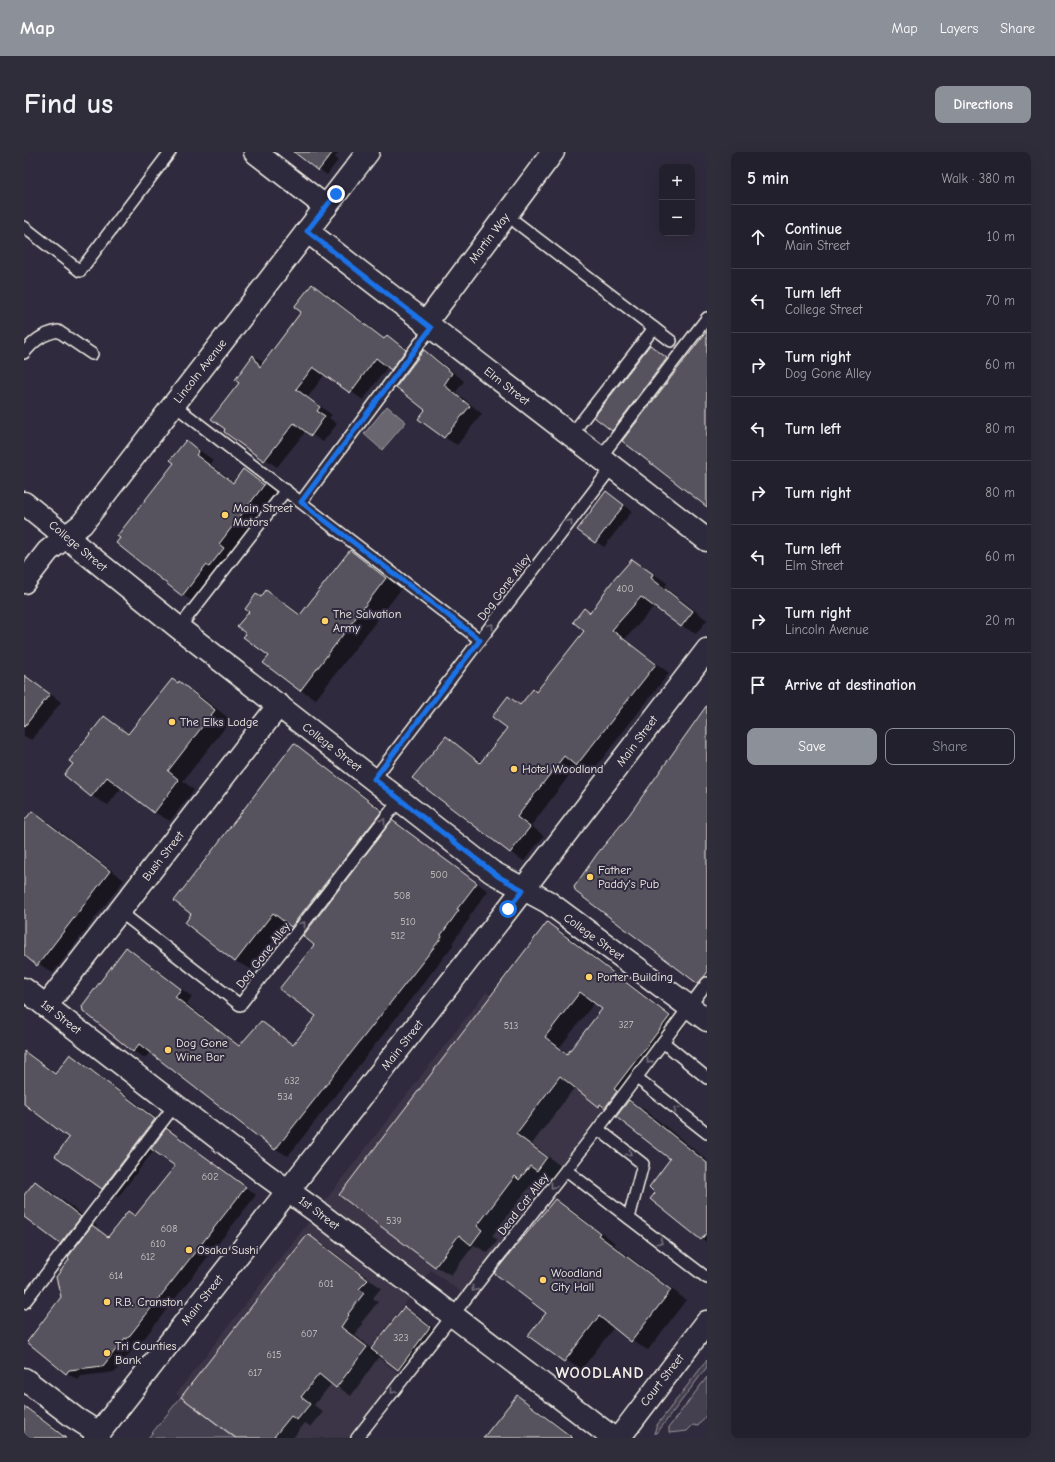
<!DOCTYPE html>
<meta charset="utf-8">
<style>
:root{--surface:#23202e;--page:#2f2d3a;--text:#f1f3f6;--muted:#a3a3aa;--line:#403e4a;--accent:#8c9099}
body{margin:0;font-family:"Comic Neue",sans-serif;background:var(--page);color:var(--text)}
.controls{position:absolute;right:12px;top:12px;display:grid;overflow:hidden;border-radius:8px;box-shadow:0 4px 16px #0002}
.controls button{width:36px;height:36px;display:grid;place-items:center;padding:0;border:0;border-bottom:1px solid var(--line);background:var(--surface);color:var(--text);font:20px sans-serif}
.stop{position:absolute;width:12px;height:12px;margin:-9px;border:3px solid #1a73e8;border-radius:50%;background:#fff}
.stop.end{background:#1a73e8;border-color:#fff;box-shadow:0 1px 4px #0008}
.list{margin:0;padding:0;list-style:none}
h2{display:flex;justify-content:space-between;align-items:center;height:52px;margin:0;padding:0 16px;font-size:17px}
h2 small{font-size:13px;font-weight:400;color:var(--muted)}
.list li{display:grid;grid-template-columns:26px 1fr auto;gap:12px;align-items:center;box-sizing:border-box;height:64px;padding:0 16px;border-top:1px solid var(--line)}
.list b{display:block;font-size:15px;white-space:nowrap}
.list p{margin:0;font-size:13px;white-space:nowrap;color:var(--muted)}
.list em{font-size:13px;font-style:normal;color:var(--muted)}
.actions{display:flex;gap:8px;padding:12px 16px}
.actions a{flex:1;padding:9px 0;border:1px solid var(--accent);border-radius:8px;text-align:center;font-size:14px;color:var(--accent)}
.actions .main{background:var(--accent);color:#fff}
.icon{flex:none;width:22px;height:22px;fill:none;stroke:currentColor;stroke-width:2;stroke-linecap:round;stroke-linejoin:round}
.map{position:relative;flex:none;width:683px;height:1286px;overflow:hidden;border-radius:8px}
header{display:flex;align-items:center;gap:24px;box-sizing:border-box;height:56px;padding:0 20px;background:var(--accent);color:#fff}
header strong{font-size:19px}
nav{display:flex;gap:22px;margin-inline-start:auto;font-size:14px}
.intro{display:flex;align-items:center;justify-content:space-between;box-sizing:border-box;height:96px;padding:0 24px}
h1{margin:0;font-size:28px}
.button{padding:10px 18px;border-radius:8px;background:var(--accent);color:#fff;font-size:14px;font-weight:700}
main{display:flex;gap:24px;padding:0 24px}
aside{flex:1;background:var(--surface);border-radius:8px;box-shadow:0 4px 16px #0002}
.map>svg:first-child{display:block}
.built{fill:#3b3647}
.green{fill:#454050;stroke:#9c989c}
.water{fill:#6a6670;stroke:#a19ea0}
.shadow{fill:#0007;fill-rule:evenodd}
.building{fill:#56525f;stroke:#f4f1e8;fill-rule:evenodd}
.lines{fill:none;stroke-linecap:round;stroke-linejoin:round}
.lane-casing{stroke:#f4f1e8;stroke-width:14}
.street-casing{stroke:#f4f1e8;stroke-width:25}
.secondary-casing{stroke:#f4f1e8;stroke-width:25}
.primary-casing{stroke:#f4f1e8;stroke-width:25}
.lane{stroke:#2f2a3d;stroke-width:11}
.street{stroke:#2f2a3d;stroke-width:22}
.secondary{stroke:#2f2a3d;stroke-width:22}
.primary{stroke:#2f2a3d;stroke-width:22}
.oneway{stroke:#747079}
.route{stroke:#1a73e8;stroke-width:5}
.poi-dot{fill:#ffd166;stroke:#2f2a3d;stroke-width:1.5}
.labels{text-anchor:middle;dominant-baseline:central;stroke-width:4;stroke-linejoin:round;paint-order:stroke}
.number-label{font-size:10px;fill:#ccc9c6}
.street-label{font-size:12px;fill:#f4f1e8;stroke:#2f2a3d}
.poi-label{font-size:12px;fill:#f4f1e8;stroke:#2f2a3d;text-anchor:start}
.district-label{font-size:16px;font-weight:bold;letter-spacing:1px;fill:#f4f1e8;stroke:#2f2a3d}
</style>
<header>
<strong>Map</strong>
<nav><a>Map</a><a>Layers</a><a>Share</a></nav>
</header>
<div class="intro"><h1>Find us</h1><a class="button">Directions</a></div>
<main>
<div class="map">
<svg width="683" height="1286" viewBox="0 0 683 1286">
<rect width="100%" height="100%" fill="#2f2a3d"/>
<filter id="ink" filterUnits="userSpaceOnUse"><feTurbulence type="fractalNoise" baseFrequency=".025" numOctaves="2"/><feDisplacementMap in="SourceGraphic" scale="8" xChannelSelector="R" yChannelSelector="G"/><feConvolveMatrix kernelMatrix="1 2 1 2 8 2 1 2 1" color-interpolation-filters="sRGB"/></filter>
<g filter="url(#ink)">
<path class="built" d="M462,840L594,941L442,1144L407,1118L344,1198L375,1222L326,1286H211L152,1242Z"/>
<g class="green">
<path d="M683,1208V1215L633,1281H630L633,1273Z"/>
<path d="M683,1225V1262L674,1274L669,1273L663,1279L645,1281V1275Z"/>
<path d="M157,1245L211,1286H212H124Z"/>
</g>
<path class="water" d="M363,254L382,270L358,298L340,282Z"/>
<g class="shadow">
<path d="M272,0H315L311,5L314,8L303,23Z"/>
<path d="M288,133L301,140L361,187L363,184L375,191L394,206L400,199L412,206L440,229L432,240L458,262L433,293L420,285L381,225L364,214L339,248L301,222L284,245L308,263L305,266L313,272L299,290L282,279L253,315L201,279L216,231L212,228L230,204L241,211L278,160Z"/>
<path d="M683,181V353L601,286L588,278L627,194L657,215Z"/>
<path d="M162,289L189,308L186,312L211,331L220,319L234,327L254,342L173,452L159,443L93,391L151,311Z"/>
<path d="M582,340L608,359L580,395L554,377Z"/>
<path d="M326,400L342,409L378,436L292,547L276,538L224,481L238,446L243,439L278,463Z"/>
<path d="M609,408L643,431L641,435L683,468L672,482L658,474L631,454L601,487L645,521L567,621L553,613L507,674L520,684L500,709L486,700L422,586L458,610L484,576L485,546L497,553L513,541L561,479L560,457L567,461Z"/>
<path d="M0,522L37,550L8,588L0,584Z"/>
<path d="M155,531L171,540L207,568L159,629L170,638L146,669L130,660L98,635L84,653L68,644L42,623L51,612L80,566L106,582Z"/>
<path d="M683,554V836L674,831L606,663Z"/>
<path d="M270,593L285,602L372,668L371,671L464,739L445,765L446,766L428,791L430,792L264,1004L252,997L126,900L121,906L109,899L103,797L115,804L168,845L163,852L216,894L237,870L270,893L293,864L292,793L281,782L263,771L227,817L211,809Z"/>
<path d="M8,661L23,669L100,728L29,821L0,802V671Z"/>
<path d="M524,772L540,781L661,874L605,946L609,949L608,951L621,958L683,1008V1090L678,1087L633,1041L648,1007L595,963L592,962L591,963L575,954L551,935L508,992L538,1015L529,1027L522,1023L512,1036L507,1033L468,1084L474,1088L464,1101L450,1093L427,1123L411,1114ZM571,850L580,857L545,902L536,895Z"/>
<path d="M0,898L33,922L46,904L62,913L147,977L145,979L232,1043L115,1193L113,1192L91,1220L57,1224L54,1228L43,1221L5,1190L38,1145L46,1108L50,1099L0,1064V1044L11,1030L27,1039L73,1074L71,1076L85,1085L104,1060L112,1064L152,1014L130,998L94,1045L78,1036L46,985L0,952Z"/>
<path d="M531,1048L548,1058L591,1091L590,1093L662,1148L624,1198L608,1189L590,1175L557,1218L506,1183L523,1161Z"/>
<path d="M284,1083L298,1091L357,1136L349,1146L354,1150L337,1171L339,1172L331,1183L348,1197L380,1156L393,1163L418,1183L387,1224L356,1203L327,1244L308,1231L290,1253L299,1260L287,1275L281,1271L269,1286H212Z"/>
<path d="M493,1244L505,1251L551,1286H460Z"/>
<path d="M0,1253L43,1285L0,1286Z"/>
</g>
<g class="building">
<path d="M270,0H309L294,19Z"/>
<path d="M288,132L360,187L363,183L382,198L367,218L352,206L326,241L289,215L272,237L296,255L293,259L301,264L287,284L270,271L240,309L200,280L201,277L187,267L215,231L211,228L229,203L236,215L277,160L270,155Z"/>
<path d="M683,179V355L598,289Z"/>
<path d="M626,193L643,206L588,279L570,265Z"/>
<path d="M400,198L428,221L420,233L446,254L420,286L394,267L401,258L372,235Z"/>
<path d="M162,288L175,299L172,303L209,331L219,317L240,333L195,392L200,396L185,415L182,413L158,444L92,391L96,386L93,384L150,311L146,308Z"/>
<path d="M582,339L600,353L571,391L553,378Z"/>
<path d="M326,398L362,426L276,539L239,511L245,504L219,485L222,482L213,474L225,460L221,457L232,442L237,445L242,438L276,463Z"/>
<path d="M608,407L629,422L627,426L669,459L657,475L617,445L588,478L632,512L552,614L540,604L493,665L506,675L486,701L388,626L422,584L456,611L483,576L468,565L484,544L496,553L509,537L512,540L560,479L549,470L560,456L566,461L587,431Z"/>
<path d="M0,523L26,542L0,575Z"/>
<path d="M148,527L154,531L155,529L191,558L144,619L155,628L130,661L83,625L67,645L40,623L49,612L45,609L80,564L104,582Z"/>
<path d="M683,553V821L674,832L552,740L550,735L573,702L605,663Z"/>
<path d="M270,591L358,659L267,775L249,761L211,810L161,771L167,762L150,749Z"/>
<path d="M8,659L86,719L13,814L0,803V669Z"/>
<path d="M368,668L453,731L433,757L435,758L417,783L418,785L251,998L115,892L109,900L59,859L58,854L61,850L102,795L157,837L151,845L215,894L237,869L269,893L292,864L255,837L290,793L279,784Z"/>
<path d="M523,770L646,864L590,937L593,939L581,956L576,952L575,955L536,924L492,982L523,1005L513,1019L506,1014L495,1028L491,1024L453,1074L458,1078L447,1093L435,1083L411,1115L315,1043ZM556,840L578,857L543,902L521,885Z"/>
<path d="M0,899L31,922L46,902L131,967L78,1037L31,1004L45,986L0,952Z"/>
<path d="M605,948L683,1011V1080L677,1088L626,1047L631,1041L625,1035L646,1007L592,965Z"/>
<path d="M142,976L222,1035L103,1187L101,1186L79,1214L45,1218L42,1222L3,1190L37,1145L32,1125L45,1108L44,1105L68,1073L84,1085L104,1059L111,1064L151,1014L127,997Z"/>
<path d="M11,1029L57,1065L36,1092L0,1065V1043Z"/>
<path d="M531,1047L576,1081L574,1083L647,1138L607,1190L575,1164L540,1210L504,1184L522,1161L470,1121Z"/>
<path d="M284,1082L344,1128L335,1137L340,1141L324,1162L325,1163L317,1175L343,1195L312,1236L295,1222L277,1245L286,1252L273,1268L267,1264L249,1286H212L157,1245Z"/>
<path d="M380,1155L406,1175L374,1218L347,1197Z"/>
<path d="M493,1243L520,1264L549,1286H459Z"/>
<path d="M0,1254L42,1286H0Z"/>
</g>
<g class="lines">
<defs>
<g id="lane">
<path d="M493,71L647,189"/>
<path d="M0,75L56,119L146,0"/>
<path d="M0,201C10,189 18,182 34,179L68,202"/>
<path d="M150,253L456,488"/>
<path d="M547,283L630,176"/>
<path d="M576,306L683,166"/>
<path d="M277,350L407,176"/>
<path d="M155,476L262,338"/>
<path d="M350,627L588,315"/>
<path d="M95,759L216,853L376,647"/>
<path d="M639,890L683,926"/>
<path d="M613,926L683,981"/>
<path d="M574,977L619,1012L605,1066"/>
<path d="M542,1018L683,1126"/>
<path d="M0,1151L151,953"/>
<path d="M333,1286L574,977L683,831"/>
</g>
<g id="street">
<path d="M231,0L302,55"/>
<path d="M283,79L683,388"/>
<path d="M401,172L529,0"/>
<path d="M0,430L24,399L58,372L344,0"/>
<path d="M0,837L242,1023L292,1059L589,1286"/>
<path d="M22,854L255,553"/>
<path d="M0,1227L51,1266L75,1281"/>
</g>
<g id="secondary">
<path d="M0,351L155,476L468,720L524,750L683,868"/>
<path d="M595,1286L683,1170"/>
</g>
<path id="primary" d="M71,1286L484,757L683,498"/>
</defs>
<use href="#lane" class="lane-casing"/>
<use href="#street" class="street-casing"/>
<use href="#secondary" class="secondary-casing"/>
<use href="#primary" class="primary-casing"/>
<use href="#lane" class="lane"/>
<use href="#street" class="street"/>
<use href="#secondary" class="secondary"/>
<use href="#primary" class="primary"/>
</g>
<defs><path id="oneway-chevron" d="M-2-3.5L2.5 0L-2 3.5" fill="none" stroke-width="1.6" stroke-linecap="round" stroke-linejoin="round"/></defs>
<g class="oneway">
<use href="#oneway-chevron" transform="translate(546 370) rotate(-53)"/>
<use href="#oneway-chevron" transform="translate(467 474) rotate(-53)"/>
<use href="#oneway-chevron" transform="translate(359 669) rotate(-52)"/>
<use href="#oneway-chevron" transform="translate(279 772) rotate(-52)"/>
<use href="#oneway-chevron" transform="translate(625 909) rotate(125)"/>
<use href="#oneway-chevron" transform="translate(652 957) rotate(-142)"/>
<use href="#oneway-chevron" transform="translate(605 1001) rotate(37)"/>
<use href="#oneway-chevron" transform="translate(529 1034) rotate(128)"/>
<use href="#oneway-chevron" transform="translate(636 1090) rotate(38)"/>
<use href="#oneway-chevron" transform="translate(450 1137) rotate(128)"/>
<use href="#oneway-chevron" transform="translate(369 1239) rotate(128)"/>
</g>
</g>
<g class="lines" filter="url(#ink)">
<path class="route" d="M312,42L283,79L407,176L277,350L456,488L350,627L475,725L499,738L484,757"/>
</g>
<g class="poi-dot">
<circle cx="201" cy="363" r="4"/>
<circle cx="301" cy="469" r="4"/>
<circle cx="148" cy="570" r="4"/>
<circle cx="490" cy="617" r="4"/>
<circle cx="566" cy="725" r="4"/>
<circle cx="565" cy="825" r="4"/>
<circle cx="144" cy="898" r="4"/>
<circle cx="165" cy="1098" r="4"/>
<circle cx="519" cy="1128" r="4"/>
<circle cx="83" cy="1150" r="4"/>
<circle cx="83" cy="1201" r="4"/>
</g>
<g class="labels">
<g class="number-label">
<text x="601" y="437">400</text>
<text x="415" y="723">500</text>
<text x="378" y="744">508</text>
<text x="384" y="770">510</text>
<text x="374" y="784">512</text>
<text x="602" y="873">327</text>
<text x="487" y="874">513</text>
<text x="268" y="929">632</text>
<text x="261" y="945">534</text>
<text x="186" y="1025">602</text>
<text x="370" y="1069">539</text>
<text x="145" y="1077">608</text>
<text x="134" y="1092">610</text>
<text x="124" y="1105">612</text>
<text x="92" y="1124">614</text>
<text x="302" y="1132">601</text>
<text x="285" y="1182">607</text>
<text x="377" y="1186">323</text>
<text x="250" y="1203">615</text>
<text x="231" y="1221">617</text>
</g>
<g class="street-label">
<text transform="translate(465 86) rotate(-53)">Martin Way</text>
<text transform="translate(176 219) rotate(-52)">Lincoln Avenue</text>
<text transform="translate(483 234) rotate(38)">Elm Street</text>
<text transform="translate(54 394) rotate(40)">College Street</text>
<text transform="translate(480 435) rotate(-53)">Dog Gone Alley</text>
<text transform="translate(613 589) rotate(-53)">Main Street</text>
<text transform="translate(308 595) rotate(38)">College Street</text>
<text transform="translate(139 704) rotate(-52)">Bush Street</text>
<text transform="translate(570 785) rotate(36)">College Street</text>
<text transform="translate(239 803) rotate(-52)">Dog Gone Alley</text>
<text transform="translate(37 865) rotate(38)">1st Street</text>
<text transform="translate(378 893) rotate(-52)">Main Street</text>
<text transform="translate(499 1052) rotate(-52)">Dead Cat Alley</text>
<text transform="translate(295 1061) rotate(37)">1st Street</text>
<text transform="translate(178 1148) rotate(-52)">Main Street</text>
<text transform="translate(638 1228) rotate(-52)">Court Street</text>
</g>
<g class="poi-label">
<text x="209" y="356">Main Street<tspan x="209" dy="14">Motors</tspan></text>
<text x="309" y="462">The Salvation<tspan x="309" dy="14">Army</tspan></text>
<text x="156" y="570">The Elks Lodge</text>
<text x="498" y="617">Hotel Woodland</text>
<text x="574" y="718">Father<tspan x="574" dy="14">Paddy's Pub</tspan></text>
<text x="573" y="825">Porter Building</text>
<text x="152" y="891">Dog Gone<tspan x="152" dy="14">Wine Bar</tspan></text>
<text x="173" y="1098">Osaka Sushi</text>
<text x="527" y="1121">Woodland<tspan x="527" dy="14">City Hall</tspan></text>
<text x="91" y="1150">R.B. Cranston</text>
<text x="91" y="1194">Tri Counties<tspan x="91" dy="14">Bank</tspan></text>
</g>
<g class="district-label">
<text x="576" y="1221">WOODLAND</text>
</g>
</g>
</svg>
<div class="controls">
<button>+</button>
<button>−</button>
</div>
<div class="stop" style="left:484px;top:757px"></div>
<div class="stop end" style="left:312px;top:42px"></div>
</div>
<aside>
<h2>5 min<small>Walk · 380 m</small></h2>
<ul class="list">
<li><svg class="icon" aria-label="ahead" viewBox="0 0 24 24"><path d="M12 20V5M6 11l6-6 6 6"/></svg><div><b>Continue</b><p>Main Street</p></div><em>10 m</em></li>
<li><svg class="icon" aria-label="left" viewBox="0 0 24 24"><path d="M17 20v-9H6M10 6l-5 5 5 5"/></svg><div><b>Turn left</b><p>College Street</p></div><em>70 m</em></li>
<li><svg class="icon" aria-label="right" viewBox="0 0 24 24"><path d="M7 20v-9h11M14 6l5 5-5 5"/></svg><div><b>Turn right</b><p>Dog Gone Alley</p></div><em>60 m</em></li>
<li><svg class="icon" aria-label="left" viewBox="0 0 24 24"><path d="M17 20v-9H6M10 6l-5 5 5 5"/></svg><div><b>Turn left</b></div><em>80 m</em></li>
<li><svg class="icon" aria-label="right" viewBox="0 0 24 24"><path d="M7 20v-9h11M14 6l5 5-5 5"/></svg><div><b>Turn right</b></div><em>80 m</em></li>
<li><svg class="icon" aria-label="left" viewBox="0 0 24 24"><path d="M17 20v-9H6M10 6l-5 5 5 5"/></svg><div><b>Turn left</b><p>Elm Street</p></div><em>60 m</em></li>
<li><svg class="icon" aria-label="right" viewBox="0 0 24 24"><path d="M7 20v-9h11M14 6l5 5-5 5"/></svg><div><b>Turn right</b><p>Lincoln Avenue</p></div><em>20 m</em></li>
<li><svg class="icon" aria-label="arrive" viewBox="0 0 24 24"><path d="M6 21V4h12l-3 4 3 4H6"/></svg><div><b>Arrive at destination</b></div></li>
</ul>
<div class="actions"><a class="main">Save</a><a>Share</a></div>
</aside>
</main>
